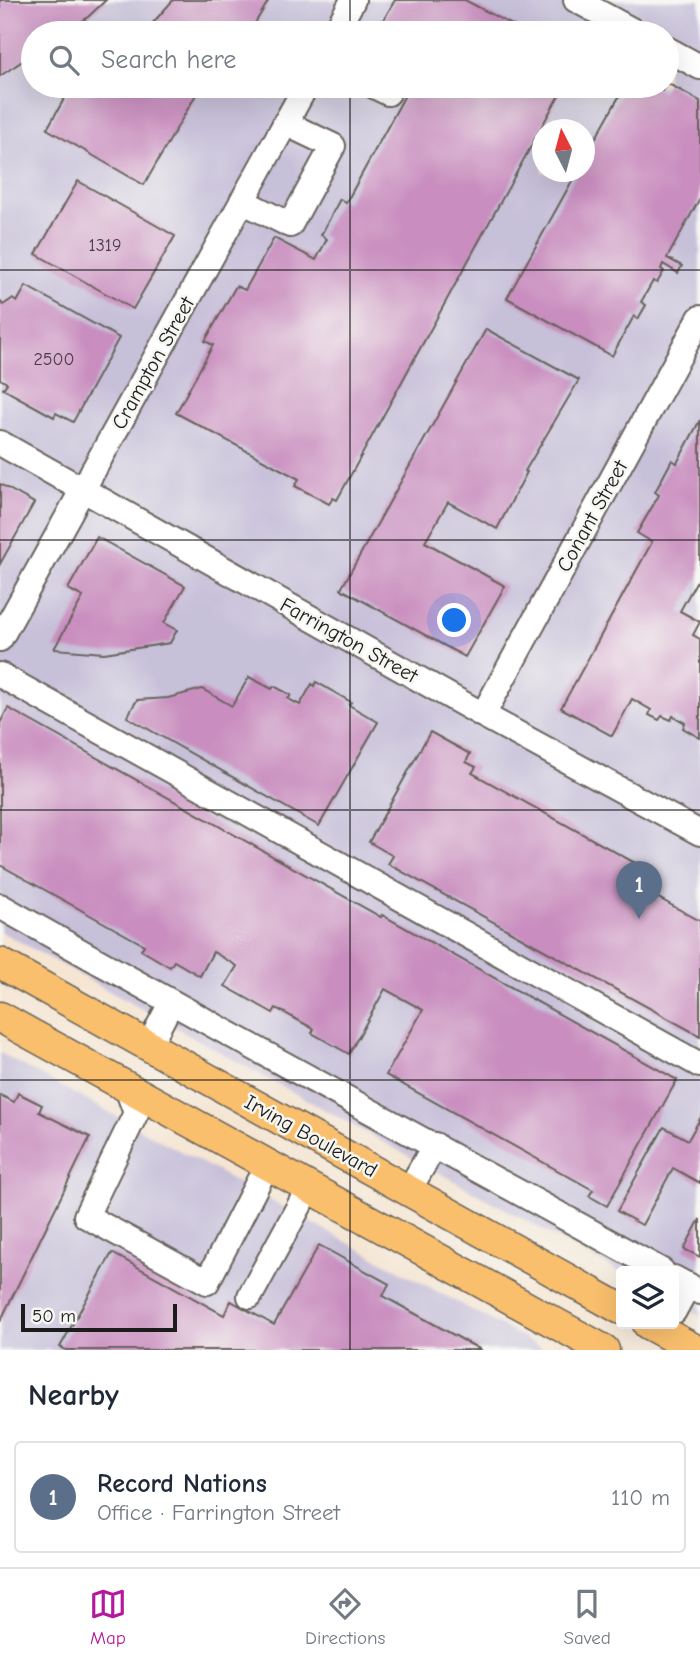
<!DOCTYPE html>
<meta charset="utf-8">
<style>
:root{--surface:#fff;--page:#f2f2f3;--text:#1f2937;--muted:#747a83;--line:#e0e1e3;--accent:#b5179e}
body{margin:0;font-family:"Comic Neue",sans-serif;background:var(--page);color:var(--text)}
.controls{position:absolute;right:21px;bottom:21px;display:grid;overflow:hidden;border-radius:7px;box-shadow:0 7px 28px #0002}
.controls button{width:63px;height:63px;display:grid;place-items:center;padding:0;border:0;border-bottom:2px solid var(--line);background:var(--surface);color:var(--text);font:35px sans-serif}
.compass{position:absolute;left:532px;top:119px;width:63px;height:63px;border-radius:50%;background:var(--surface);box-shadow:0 7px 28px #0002;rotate:354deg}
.scale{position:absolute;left:21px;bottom:18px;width:156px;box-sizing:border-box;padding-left:7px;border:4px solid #1c1c1c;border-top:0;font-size:19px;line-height:24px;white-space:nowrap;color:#1c1c1c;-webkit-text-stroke:5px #f6f6f2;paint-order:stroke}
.you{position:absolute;left:455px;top:621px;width:24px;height:24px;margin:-18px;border:5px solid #fff;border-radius:50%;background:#1a73e8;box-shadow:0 0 0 10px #1a73e833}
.badge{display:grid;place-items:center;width:46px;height:46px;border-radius:50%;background:var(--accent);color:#fff;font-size:23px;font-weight:700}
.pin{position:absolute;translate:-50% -58px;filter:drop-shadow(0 2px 4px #0008)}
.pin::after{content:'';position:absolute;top:37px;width:24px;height:21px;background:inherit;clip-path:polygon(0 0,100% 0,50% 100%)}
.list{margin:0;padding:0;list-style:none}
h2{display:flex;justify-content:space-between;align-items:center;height:91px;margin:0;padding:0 28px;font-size:30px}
h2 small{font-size:23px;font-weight:400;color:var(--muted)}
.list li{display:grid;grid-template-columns:46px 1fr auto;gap:21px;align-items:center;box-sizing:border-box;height:112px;margin:0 14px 14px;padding:0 14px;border:2px solid var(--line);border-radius:7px}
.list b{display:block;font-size:26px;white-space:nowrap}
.list p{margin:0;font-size:23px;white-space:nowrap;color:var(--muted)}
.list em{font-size:23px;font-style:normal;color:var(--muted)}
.icon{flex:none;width:38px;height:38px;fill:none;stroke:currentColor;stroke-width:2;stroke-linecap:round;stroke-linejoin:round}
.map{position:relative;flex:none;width:700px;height:1350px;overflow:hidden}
.search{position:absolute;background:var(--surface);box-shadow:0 7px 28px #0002;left:21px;right:21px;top:21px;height:77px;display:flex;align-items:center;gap:18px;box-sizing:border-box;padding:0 24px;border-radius:38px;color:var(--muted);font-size:26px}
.sheet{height:217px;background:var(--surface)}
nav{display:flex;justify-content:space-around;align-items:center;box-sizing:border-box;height:98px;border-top:2px solid var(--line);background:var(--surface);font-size:19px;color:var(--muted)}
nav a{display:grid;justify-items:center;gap:4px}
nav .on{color:var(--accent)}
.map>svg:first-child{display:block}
.industrial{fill:#c7c0d9;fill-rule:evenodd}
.building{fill:#c98ebf}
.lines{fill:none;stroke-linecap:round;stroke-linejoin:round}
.minor-casing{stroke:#68625c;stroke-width:28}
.major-casing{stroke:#68625c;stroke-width:33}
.minor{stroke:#fff;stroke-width:24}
.major{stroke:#f9bf6d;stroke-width:30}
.grid{fill:none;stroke:#1c1c1c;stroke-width:2;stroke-opacity:0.55}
.labels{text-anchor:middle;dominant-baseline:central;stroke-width:5;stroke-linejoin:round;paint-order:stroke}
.number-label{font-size:18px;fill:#473845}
.street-label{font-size:21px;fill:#1c1c1c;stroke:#f6f6f2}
</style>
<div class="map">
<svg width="700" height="1350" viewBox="0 0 700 1350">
<rect width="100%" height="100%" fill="#f6f6f2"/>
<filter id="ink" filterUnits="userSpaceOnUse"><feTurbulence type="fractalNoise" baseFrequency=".0143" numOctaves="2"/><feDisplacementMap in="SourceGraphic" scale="14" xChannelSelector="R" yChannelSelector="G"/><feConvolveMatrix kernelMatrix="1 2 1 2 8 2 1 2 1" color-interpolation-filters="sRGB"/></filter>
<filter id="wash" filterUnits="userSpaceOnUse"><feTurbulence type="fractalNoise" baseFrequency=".00686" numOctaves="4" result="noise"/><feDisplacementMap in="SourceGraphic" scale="28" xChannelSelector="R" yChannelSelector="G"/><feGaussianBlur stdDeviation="1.57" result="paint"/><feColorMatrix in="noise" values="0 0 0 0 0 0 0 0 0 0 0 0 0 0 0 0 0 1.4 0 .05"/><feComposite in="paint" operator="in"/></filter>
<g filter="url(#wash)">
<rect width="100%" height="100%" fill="#f5e5d2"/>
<g class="industrial">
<path d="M0,0H700V1316L674,1302V1271L621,1273L0,931ZM33,33H667V86H33ZM542,130H584V172H542Z"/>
<path d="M0,1053L545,1350H0Z"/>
</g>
<g id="blocks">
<g class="building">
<path d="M0,0H106L88,17L64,33H33V54L0,76Z"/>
<path d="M173,0H269L249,33H144Z"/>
<path d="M395,0H465L527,33H376Z"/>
<path d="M667,83L700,101V198L667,258L682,266L678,273L663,264L661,269L664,271L657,283L653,281L641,302L646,305L638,319L634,316L612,356L507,298L577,172H584V159L625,86H653L662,91Z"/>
<path d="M77,86H201L144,185L47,129L68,92Z"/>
<path d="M410,86H564L337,500L333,498L329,504L295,486L299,479L176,413L213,345L205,341L236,286L245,290L274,238L316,260L327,239L321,235L340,199L346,203Z"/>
<path d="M78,181L175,236L133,309L36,254Z"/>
<path d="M26,286L119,338L73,422L56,413L54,417L3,389L7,383L0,379V301L3,305L12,299L17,302Z"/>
<path d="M486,329L579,380L525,471L527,472L497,529L448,502L425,542L505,586L465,657L341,589Z"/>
<path d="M700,420V575L680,611L700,622L693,635L700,639V738L683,728L685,723L673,716L671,720L662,716L659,720L649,715L651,710L632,699L612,736L561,708L652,542L637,533L659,495L655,492L672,460L677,463Z"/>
<path d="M0,484L34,503L0,564Z"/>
<path d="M97,537L185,586L164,623L177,630L170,643L104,653L54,649L83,597L68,589Z"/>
<path d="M249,677L272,689L274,686L291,695L288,699L300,705L312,684L314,686L316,682L351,702L349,705L378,722L319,826L127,717L137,700L168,698L202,689L232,706Z"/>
<path d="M8,708L381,917L382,915L677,1080L607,1206L589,1196L593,1190L386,1075L423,1010L385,989L349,1054L312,1033L314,1029L276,1008L273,1013L225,986L237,966L213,952L200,976L174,961L170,967L141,950L144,945L0,865V723Z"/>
<path d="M430,732L470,754L466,762L476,767L472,773L646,869L637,886L700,921V1036L388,864L393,856L369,842Z"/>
<path d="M18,1093L42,1105L39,1112L90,1137L0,1322V1095L14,1102Z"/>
<path d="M700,1119V1183L673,1168L642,1225L617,1211L664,1127L688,1140Z"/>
<path d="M700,1219V1257L684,1249Z"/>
<path d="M319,1245L389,1284L383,1296L481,1350H66L60,1347L112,1253L224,1315L231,1301L274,1325Z"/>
</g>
</g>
</g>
<g filter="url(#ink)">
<use href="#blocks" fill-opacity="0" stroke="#68625c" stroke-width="2"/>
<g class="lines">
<defs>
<g id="minor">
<path d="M576,0L637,33"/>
<path d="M335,33L353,0"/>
<path d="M667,49L700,67"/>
<path d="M374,86L388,93"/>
<path d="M242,201L290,225L333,146L285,123"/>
<path d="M0,443L483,715L700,833"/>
<path d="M0,639L306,86"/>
<path d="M0,675L700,1065"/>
<path d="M483,715L700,318"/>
<path d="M0,906C219,1031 442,1149 662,1271"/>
<path d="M149,1045L171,1003"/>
<path d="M127,1088L136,1113L86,1216L207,1282L267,1165"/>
<path d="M409,1190L435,1145"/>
<path d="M674,1278L700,1292"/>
<path d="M250,1296L309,1188"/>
<path d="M674,1311L688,1285"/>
</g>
<g id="major">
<path d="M0,963L621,1309"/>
<path d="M0,1017L604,1350"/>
<path d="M648,1324L696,1350"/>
</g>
</defs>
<use href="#minor" class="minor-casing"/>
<use href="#major" class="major-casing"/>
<use href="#minor" class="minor"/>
<use href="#major" class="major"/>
</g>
</g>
<path class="grid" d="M350,0V33M350,86V1350M0,270H700M0,540H700M0,810H700M0,1080H700"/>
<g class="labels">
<g class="number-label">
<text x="105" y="245">1319</text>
<text x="54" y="359">2500</text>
</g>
<g class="street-label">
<text transform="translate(153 363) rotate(-61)">Crampton Street</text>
<text transform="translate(592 516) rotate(-61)">Conant Street</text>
<text transform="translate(349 640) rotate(29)">Farrington Street</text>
<text transform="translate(311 1136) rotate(29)">Irving Boulevard</text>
</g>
</g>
</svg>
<div class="controls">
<button><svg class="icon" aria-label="layers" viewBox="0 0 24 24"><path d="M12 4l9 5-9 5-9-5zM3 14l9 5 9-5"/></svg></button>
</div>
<svg class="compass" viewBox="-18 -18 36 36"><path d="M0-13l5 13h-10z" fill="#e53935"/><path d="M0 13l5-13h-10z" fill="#747a83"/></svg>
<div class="scale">50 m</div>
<div class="you"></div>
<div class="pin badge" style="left:639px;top:919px;background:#5c6f8a">1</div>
<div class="search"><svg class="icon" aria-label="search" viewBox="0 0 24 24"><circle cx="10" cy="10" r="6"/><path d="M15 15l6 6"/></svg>Search here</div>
</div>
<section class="sheet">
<h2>Nearby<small></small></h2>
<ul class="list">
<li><span class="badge" style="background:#5c6f8a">1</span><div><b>Record Nations</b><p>Office · Farrington Street</p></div><em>110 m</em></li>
</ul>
</section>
<nav>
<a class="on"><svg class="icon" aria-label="map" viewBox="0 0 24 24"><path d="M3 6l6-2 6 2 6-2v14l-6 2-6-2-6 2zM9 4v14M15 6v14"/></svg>Map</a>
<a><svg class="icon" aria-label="directions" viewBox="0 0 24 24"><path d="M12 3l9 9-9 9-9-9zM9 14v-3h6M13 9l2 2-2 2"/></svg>Directions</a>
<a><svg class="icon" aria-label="saved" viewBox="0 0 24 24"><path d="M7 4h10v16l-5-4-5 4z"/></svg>Saved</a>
</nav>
